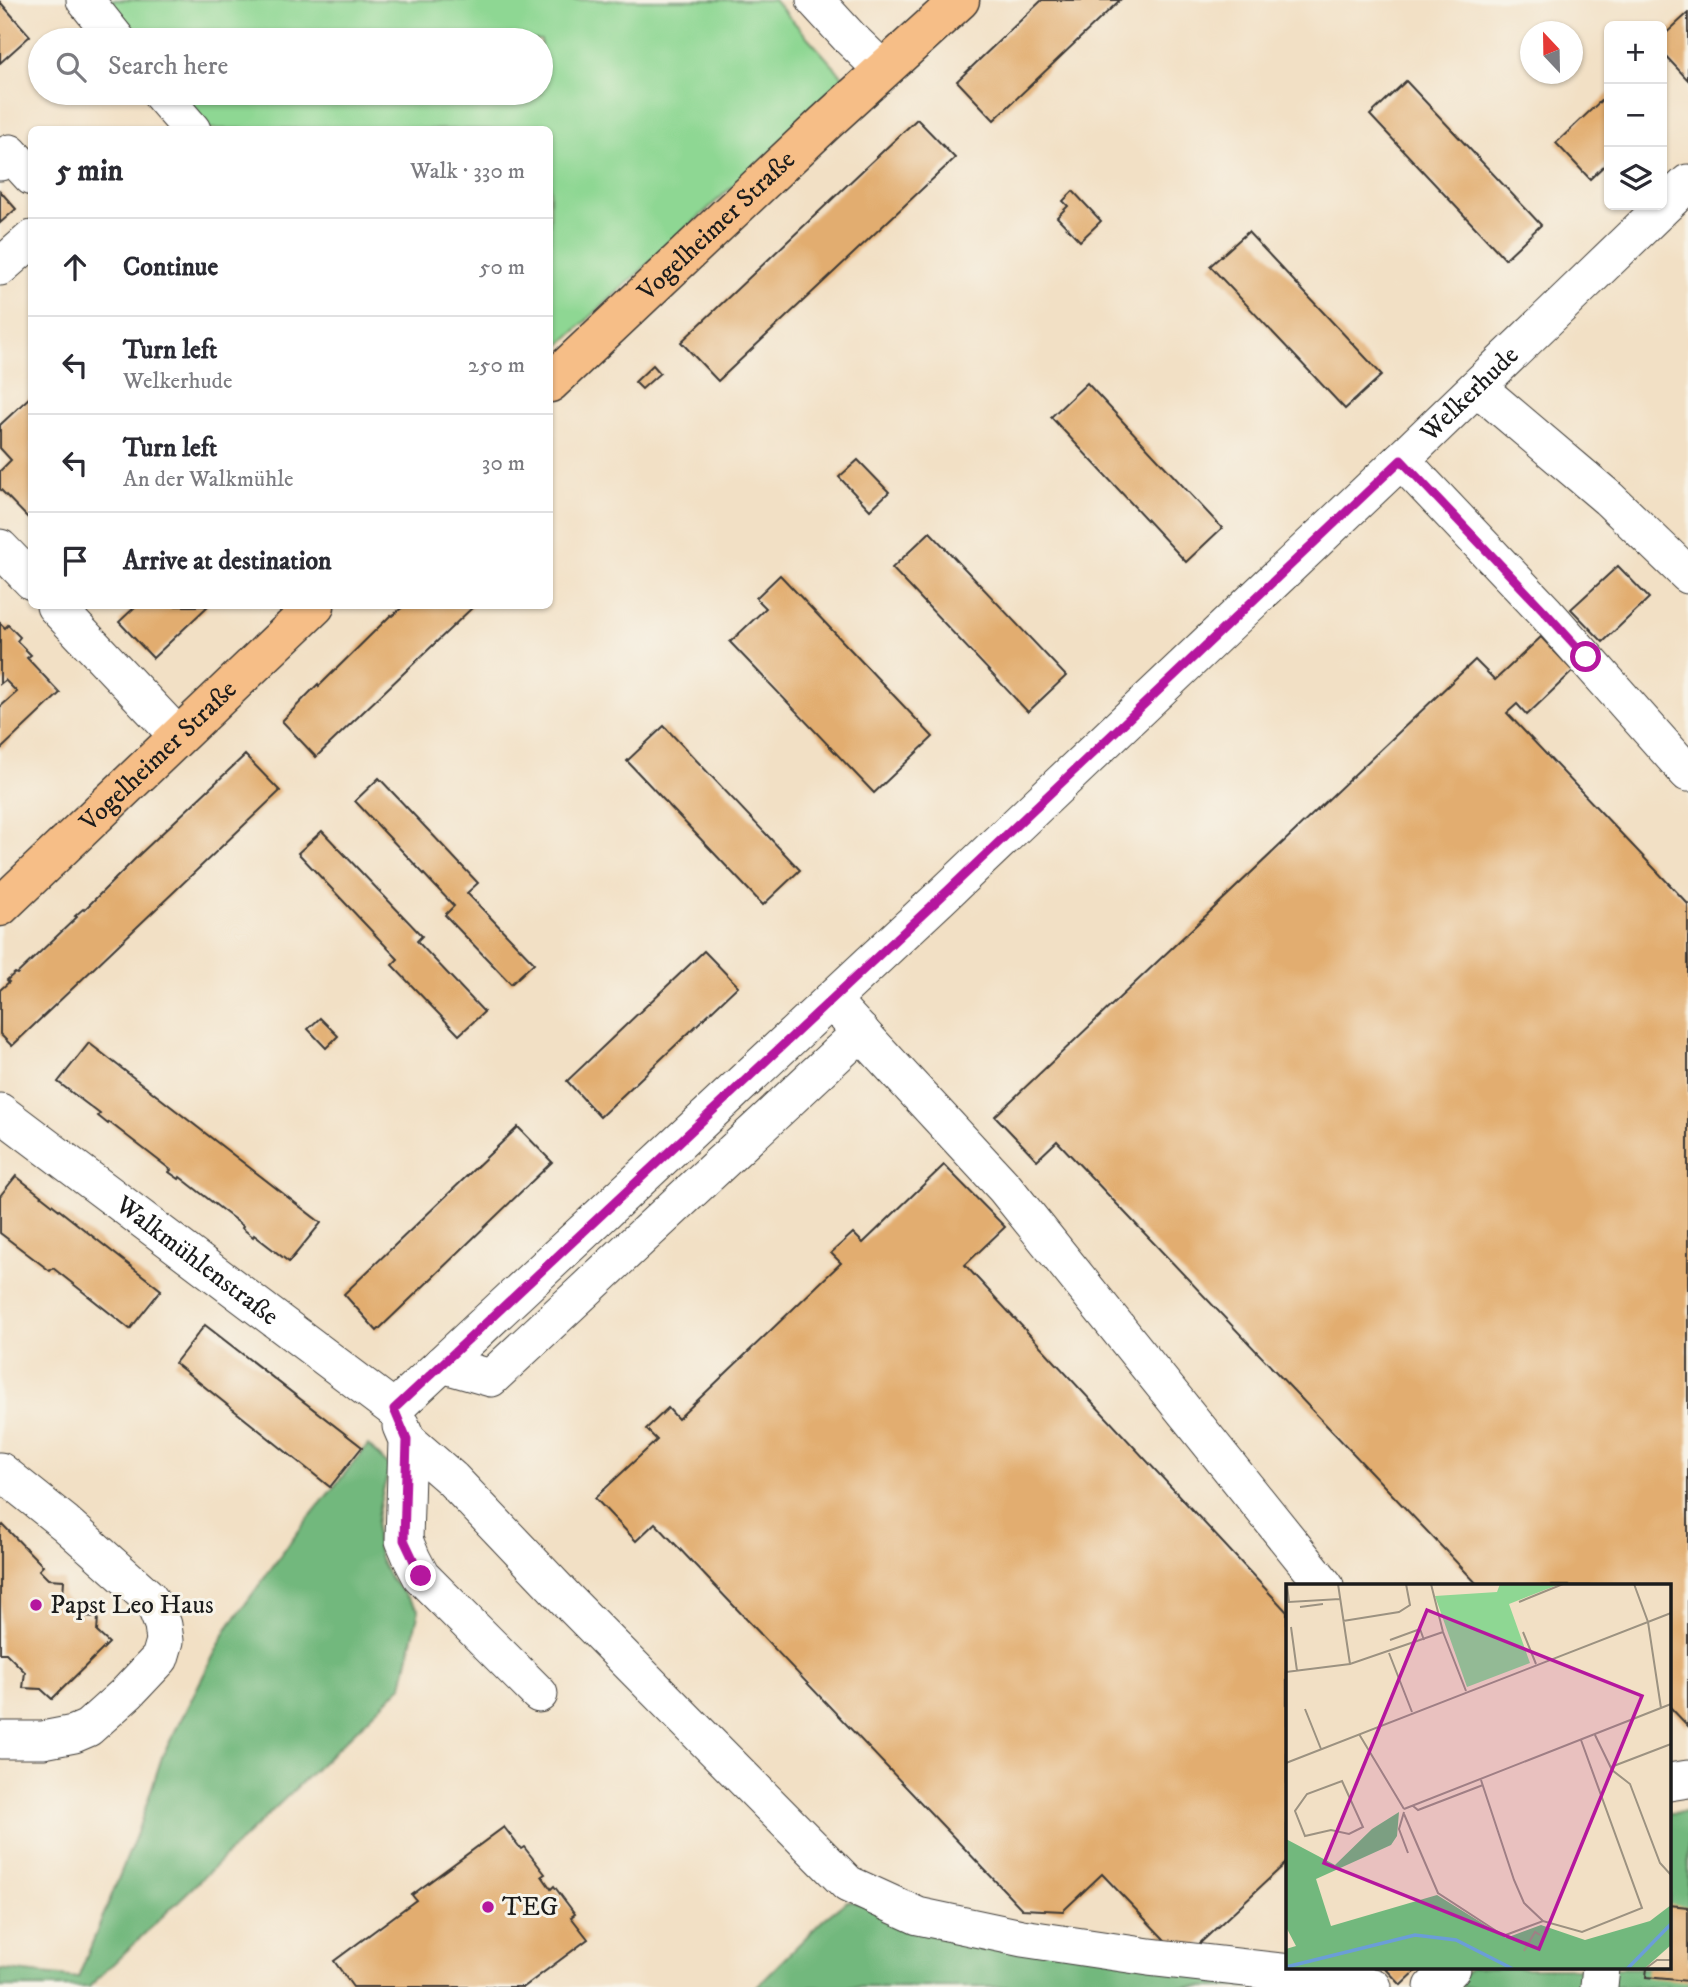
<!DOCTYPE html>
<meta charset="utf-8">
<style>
:root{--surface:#fff;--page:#f7f7f7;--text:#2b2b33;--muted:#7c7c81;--line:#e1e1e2}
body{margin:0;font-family:"IM FELL DW Pica",serif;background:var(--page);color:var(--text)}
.controls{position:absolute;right:21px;top:21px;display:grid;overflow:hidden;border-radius:10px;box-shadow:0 2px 5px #0004}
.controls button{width:63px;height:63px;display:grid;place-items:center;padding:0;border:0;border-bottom:2px solid var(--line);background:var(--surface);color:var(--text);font:35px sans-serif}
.compass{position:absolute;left:1520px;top:21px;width:63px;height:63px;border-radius:50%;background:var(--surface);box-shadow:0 2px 5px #0004;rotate:338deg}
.stop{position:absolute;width:21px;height:21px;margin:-16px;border:5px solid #b5179e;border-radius:50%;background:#fff}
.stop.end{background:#b5179e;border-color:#fff;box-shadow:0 2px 7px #0008}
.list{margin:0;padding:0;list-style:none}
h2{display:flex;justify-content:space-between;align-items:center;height:91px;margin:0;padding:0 28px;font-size:30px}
h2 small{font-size:23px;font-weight:400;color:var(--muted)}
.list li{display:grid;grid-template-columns:46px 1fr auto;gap:21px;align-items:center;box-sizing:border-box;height:98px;padding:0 28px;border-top:2px solid var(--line)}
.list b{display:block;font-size:26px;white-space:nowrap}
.list p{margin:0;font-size:23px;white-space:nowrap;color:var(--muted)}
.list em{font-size:23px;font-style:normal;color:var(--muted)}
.icon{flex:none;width:38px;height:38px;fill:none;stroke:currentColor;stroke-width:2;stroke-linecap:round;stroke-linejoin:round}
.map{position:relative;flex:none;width:1688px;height:1987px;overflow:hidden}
.search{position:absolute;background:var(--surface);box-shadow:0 2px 5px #0004;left:28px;top:28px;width:525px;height:77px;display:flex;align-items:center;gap:18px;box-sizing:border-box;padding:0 24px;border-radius:38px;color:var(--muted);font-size:26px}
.panel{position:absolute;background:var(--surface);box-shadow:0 2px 5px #0004;left:28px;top:126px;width:525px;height:483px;border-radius:10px}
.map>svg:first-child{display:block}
.green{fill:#8ed793;stroke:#557a58;stroke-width:2}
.forest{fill:#72b87d;stroke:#476a4c;stroke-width:2}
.building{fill:#e2ad70}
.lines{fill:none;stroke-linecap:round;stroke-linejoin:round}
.minor-casing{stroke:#3c3935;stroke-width:39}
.major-casing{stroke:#3c3935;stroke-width:41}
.minor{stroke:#fff;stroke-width:37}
.major{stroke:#f6be87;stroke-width:38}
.route{stroke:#b5179e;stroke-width:9}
.poi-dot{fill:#b5179e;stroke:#f7f3e8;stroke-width:2.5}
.labels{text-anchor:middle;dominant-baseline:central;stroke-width:6;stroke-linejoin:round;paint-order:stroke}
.street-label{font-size:26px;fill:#1c1c1c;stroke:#f7f3e8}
.poi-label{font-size:26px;fill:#1c1c1c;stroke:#f7f3e8;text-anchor:start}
.inset-river{fill:none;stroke:#6b9ed7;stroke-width:3.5}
.inset-road{fill:none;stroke:#9c9281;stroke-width:2}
.view{fill:#b5179e;fill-opacity:0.15;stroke:#b5179e;stroke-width:3.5}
.inset-edge{fill:none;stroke:#1c1c1c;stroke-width:3.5}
</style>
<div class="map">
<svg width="1688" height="1987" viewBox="0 0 1688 1987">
<rect width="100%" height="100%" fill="#f7f3e8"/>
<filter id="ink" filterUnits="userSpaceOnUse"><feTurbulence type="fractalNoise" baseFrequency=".0143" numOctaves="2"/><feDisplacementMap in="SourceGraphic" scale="14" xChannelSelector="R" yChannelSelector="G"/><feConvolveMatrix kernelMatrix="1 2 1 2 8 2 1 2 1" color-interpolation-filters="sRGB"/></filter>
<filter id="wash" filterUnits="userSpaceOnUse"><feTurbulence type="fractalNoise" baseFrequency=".00686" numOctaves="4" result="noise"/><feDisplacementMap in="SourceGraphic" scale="28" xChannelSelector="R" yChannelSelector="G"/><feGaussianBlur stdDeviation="1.57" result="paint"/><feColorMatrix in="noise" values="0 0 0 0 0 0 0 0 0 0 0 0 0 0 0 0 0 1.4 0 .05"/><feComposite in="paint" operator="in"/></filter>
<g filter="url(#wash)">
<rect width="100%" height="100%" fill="#f2e0c5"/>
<path class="green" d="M94,0H774L847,81L550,354V130L199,129L167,93H541V40H125Z"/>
<g class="forest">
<path d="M368,1445L390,1467C380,1500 366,1540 387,1573C396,1586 408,1598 419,1610L402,1686L89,1987H0V1969L78,1978L137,1833L162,1757L227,1629L306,1521Z"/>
<path d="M1688,1812V1987H1450L1470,1968H1669V1813Z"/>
<path d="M847,1901L1311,1987H756L824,1919Z"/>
</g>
<g id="blocks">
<g class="building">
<path d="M1042,0H1120L994,120L957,81Z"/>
<path d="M0,2L30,36L0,63Z"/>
<path d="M1688,13V80L1662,52V37Z"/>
<path d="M1406,81L1541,225L1505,259L1370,115Z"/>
<path d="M1609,93V161L1590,179L1556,143Z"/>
<path d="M917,119L955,158L718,381L681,342Z"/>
<path d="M0,191L16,209L0,223Z"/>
<path d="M1073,191L1101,221L1080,241L1057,217L1068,206L1063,201Z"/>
<path d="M1248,232L1382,375L1345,409L1210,266Z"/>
<path d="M653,365L660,373L642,389L635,382Z"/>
<path d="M1087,383L1222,528L1186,562L1051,417Z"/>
<path d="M32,395V522L0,489V471L11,460L0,448V425Z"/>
<path d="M858,460L889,492L870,510L839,477Z"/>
<path d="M930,532L1066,676L1028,712L892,568Z"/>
<path d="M1618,566L1649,598L1603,642L1571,609Z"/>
<path d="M780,575L933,737L874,793L730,642L766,608L756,598Z"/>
<path d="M136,606H208L153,658L119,622Z"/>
<path d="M404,606H474L316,757L282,721L318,684L319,686L391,615L392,616Z"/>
<path d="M0,623L5,628L8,625L20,637L17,641L31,655L27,658L60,693L0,750V707L17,692L5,680L0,684Z"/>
<path d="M1541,637L1573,671L1527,715L1517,704L1507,713L1688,904V1726L1669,1706V1586H1479L1057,1141L1037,1160L995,1116L1475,660L1495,680Z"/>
<path d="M664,726L800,870L763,905L627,761Z"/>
<path d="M245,755L280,791L12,1046L0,1034V990L9,982L7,980L15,973L17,974L77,917L75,916L83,909L84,910L140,854Z"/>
<path d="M379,778L478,883L467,893L534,963L511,984L445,915L454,906L355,801Z"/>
<path d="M322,831L422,936L417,941L484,1012L459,1035L392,965L398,959L298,853Z"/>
<path d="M704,951L738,986L600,1117L567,1081Z"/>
<path d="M320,1018L338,1036L326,1048L308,1029Z"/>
<path d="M89,1043L321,1223L289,1262L254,1235L253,1237L242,1228L243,1226L180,1177L179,1179L169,1172L171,1170L109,1122L108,1124L98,1116L100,1114L58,1082Z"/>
<path d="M518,1127L552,1162L377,1331L344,1294Z"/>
<path d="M944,1165L1005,1227L965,1265L1287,1612V1864L1286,1863L1183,1959L1102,1874L1063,1911L1022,1909L655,1523L636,1541L595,1498L657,1440L646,1429L668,1408L678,1419L841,1263L831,1253L853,1233L863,1243Z"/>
<path d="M16,1176L161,1290L130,1329L53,1268L50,1271L0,1233V1196Z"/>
<path d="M205,1325L362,1447L330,1487L175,1363Z"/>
<path d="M3,1525L43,1566L39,1570L48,1579L64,1580L63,1595L82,1616L98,1617L97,1632L109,1643L52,1699L41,1689L23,1688L25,1672L6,1653H0V1528Z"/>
<path d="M504,1827L521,1849L524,1847L545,1874L542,1876L551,1889L554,1886L575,1914L571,1917L588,1939L524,1987H353L334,1961L416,1900L412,1895Z"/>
<path d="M1669,1905L1688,1907V1981L1646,1977L1647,1968H1669Z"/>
<path d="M1385,1968H1419L1401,1985Z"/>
</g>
</g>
</g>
<g filter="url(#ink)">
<use href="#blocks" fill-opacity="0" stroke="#3c3935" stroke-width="2"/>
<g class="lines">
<defs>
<g id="minor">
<path d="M85,0L117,40"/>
<path d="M815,0L849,37L883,70"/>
<path d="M160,93L192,130"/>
<path d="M0,162L10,153L32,177"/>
<path d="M0,267L32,239"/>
<path d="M1477,387L1608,498L1688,575"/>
<path d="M1401,460L1546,613L1688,773"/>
<path d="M0,548L32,581"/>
<path d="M55,606L178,736"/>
<path d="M831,1000L1005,1188L1325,1586"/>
<path id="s1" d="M0,1112L394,1409"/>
<path d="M442,1364L491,1378L861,1032"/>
<path id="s2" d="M394,1409L940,898L1401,460L1688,183"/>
<path d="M401,1426L407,1440L404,1540L412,1559L421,1576L539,1694"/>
<path d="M407,1440L452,1479L568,1601L848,1884L918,1916L1022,1938L1149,1957L1290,1973L1373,1987"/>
<path d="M0,1471L65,1523L148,1597L157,1610L163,1625L165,1641L160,1658L127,1693L88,1728L74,1734L43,1740H0"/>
<path d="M1669,1782L1688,1779"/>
<path d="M1433,1987L1452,1968"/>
<path d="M1599,1987L1601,1968"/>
</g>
<g id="major">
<path id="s3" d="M550,383L825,123L960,0"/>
<path id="s4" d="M0,907L315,606"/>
</g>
</defs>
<use href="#minor" class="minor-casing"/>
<use href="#major" class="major-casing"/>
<use href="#minor" class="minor"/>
<use href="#major" class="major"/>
</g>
</g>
<g class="lines" filter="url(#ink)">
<path class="route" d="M421,1576L404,1540L407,1440L394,1409L940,898L1401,460L1546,613L1586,657"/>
</g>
<g class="poi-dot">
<circle cx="36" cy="1605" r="7"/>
<circle cx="488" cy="1907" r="7"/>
</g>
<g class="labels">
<g class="street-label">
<text stroke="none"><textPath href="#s3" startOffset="229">Vogelheimer Straße</textPath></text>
<text stroke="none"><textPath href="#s2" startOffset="1479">Welkerhude</textPath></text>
<text stroke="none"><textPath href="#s4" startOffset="219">Vogelheimer Straße</textPath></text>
<text stroke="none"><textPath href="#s1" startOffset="247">Walkmühlenstraße</textPath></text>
</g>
<g class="poi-label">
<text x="50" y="1605">Papst Leo Haus</text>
<text x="502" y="1907">TEG</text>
</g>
</g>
<g transform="translate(1286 1584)">
<rect width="385" height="385" fill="#f2e0c5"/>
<path d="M214,0H274L223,20L244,79L181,103L149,12L211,8Z" fill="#8ed793"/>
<path d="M113,228L111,252L105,261L30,295L45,342L151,311L220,354L255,341L299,356L364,337L385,321V361L358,385H0V365L10,362L0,343V255L49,281L86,245Z" fill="#72b87d"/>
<path class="inset-river" d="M0,383L129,351L170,356L227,385M341,385L385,340"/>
<path class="inset-road" d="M1,0L3,18L54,15M52,0L64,80M145,0L157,48L180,107M348,0L362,38L375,124M233,18L277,0M14,23L37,20M57,37L113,28L124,21L120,0M5,43L11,87M237,48L250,80M104,56L134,45L138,56M103,69L126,128M0,88L64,80L157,48M19,125L35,165M73,150L118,225M309,151L326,186L344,200L374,279L385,291M0,179L385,29M325,183L385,160M195,196L228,296L238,319L257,337M56,197L77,243L63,250L45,246L19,252L9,227L21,210ZM127,222L132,226L197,201M118,225L385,120M118,228L113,245L122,269M118,230L152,309L215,350M217,352L257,337L296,348L356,324L295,156M238,367L249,348L254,351M359,385L371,376H385"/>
<path class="view" d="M141,26L356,112L253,365L38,279Z"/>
<rect width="385" height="385" class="inset-edge"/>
</g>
</svg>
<div class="controls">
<button>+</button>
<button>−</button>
<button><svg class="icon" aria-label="layers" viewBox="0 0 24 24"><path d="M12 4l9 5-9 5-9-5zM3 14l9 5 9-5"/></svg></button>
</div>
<svg class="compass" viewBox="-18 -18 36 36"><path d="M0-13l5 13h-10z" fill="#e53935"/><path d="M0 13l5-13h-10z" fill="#7c7c81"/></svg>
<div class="stop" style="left:1586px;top:657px"></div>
<div class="stop end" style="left:421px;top:1576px"></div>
<div class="search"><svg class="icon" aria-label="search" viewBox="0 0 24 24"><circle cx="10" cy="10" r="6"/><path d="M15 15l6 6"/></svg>Search here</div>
<section class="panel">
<h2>5 min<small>Walk · 330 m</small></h2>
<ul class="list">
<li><svg class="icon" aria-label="ahead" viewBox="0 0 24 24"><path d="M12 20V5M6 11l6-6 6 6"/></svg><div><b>Continue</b></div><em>50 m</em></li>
<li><svg class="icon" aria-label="left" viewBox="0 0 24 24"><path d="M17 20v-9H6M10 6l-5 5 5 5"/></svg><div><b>Turn left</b><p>Welkerhude</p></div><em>250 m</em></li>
<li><svg class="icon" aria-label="left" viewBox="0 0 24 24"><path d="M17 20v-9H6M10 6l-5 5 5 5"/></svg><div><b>Turn left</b><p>An der Walkmühle</p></div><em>30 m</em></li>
<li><svg class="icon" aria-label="arrive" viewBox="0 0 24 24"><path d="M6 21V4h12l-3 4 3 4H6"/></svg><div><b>Arrive at destination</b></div></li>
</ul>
</section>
</div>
